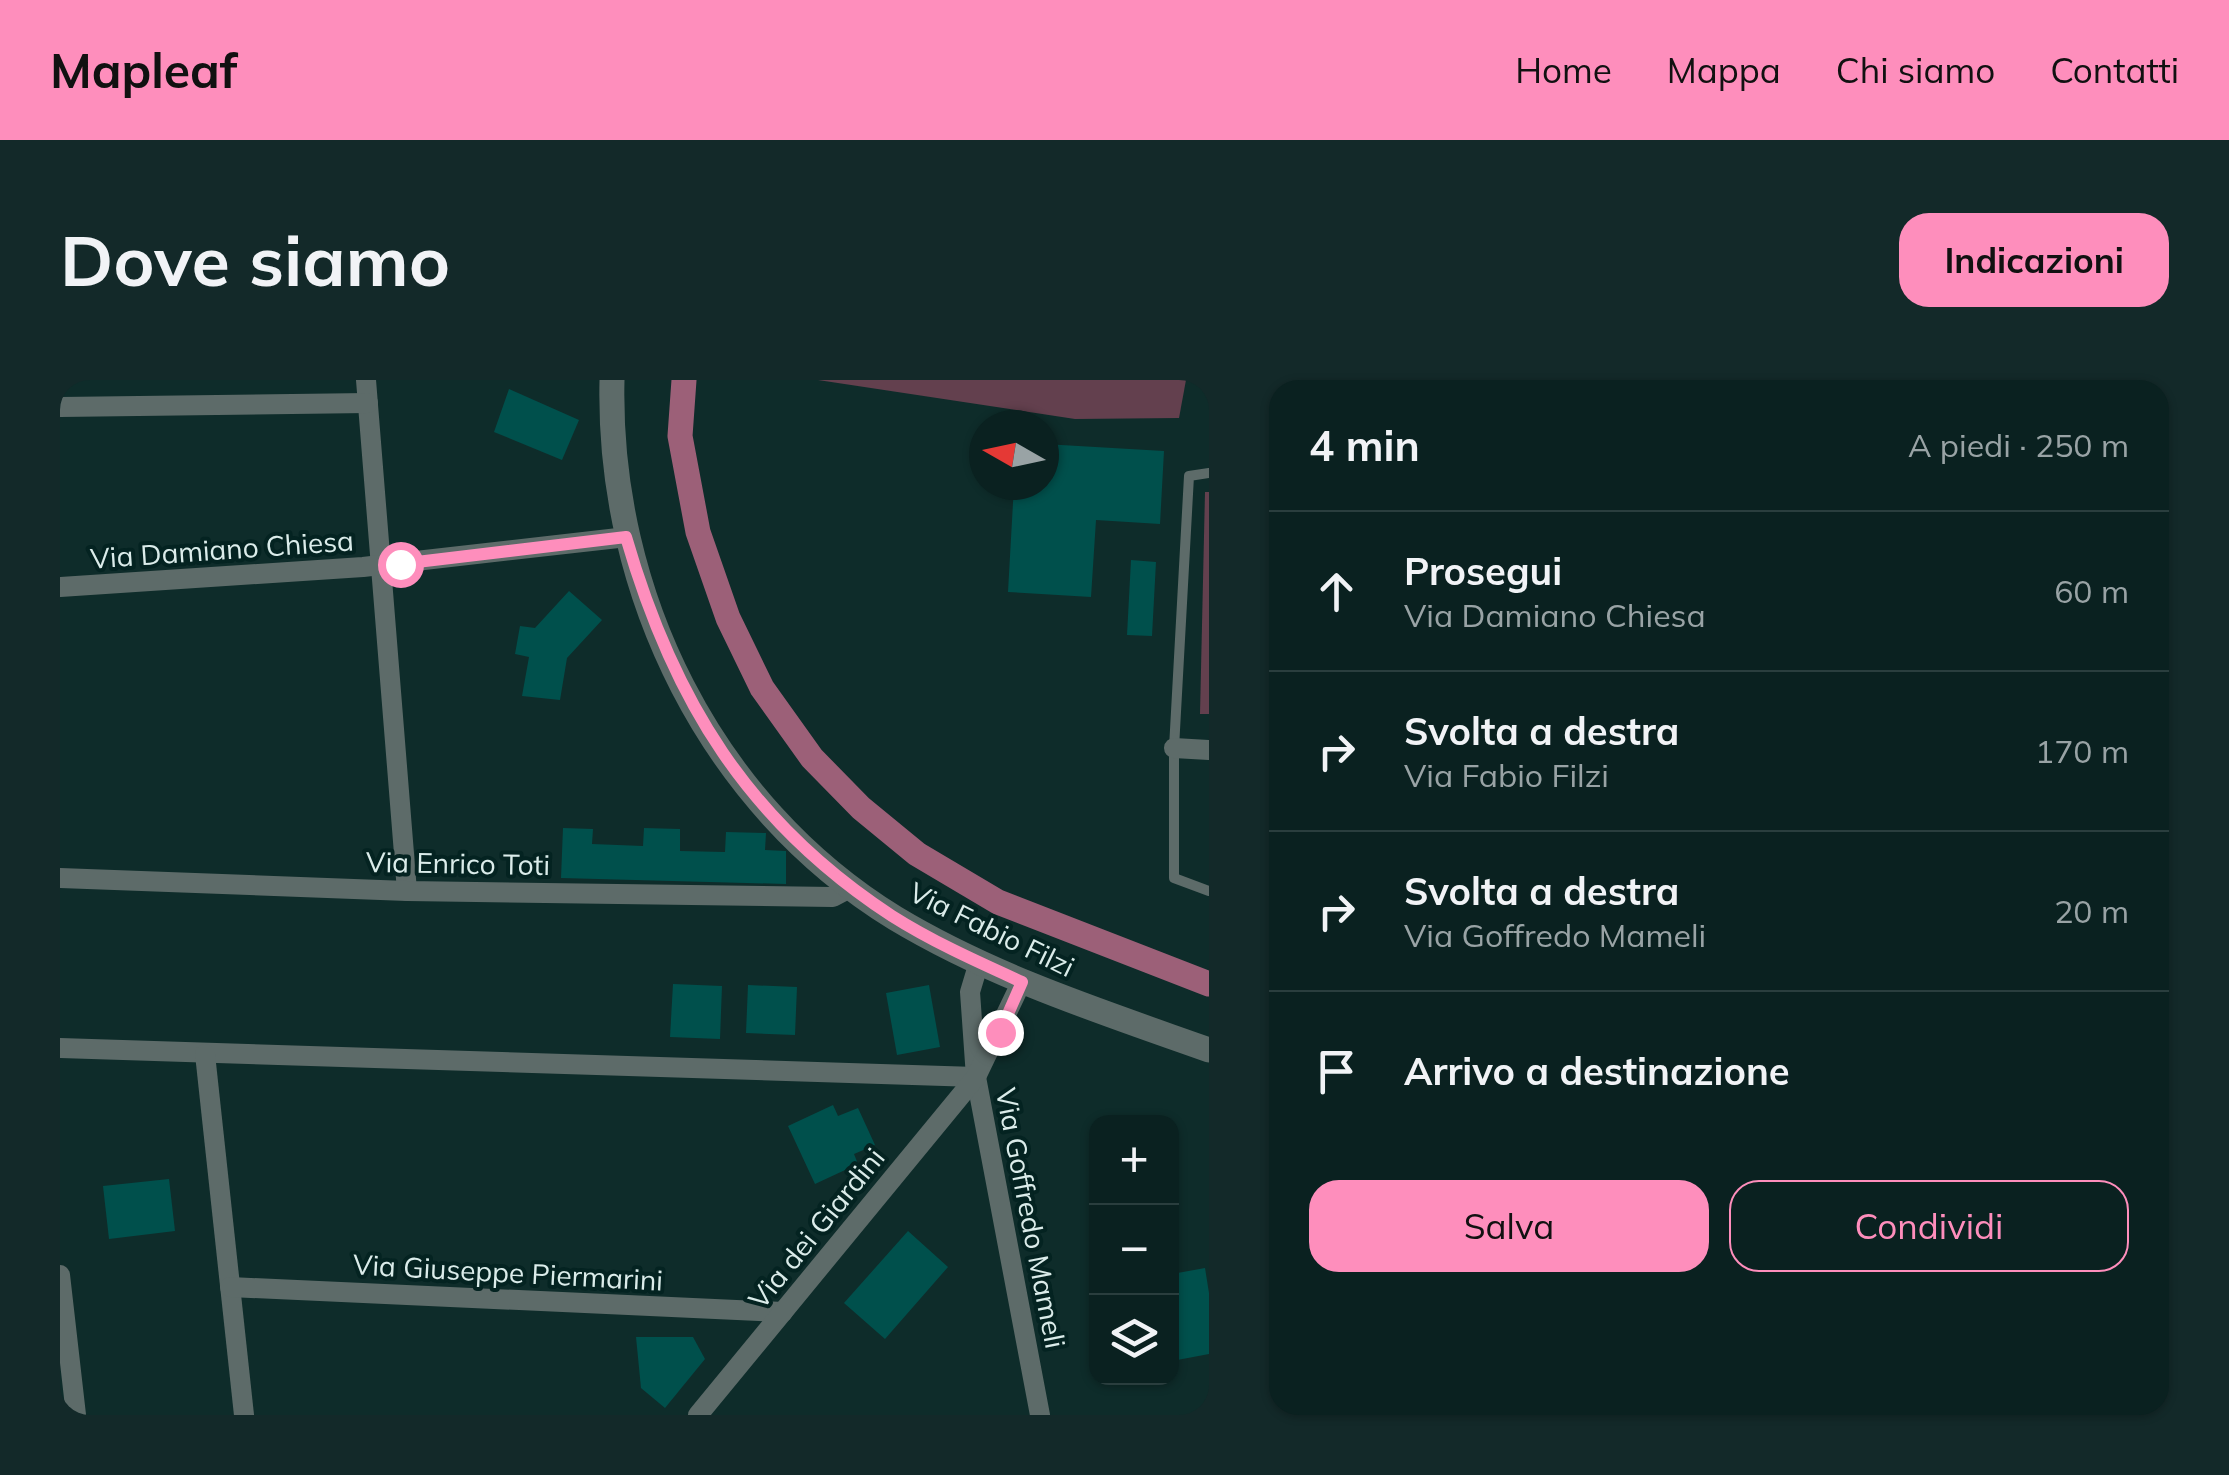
<!DOCTYPE html>
<html lang="it">
<meta charset="utf-8">
<style>
:root{--surface:#0a2120;--page:#132929;--text:#f1f3f6;--muted:#99a3a5;--line:#2a3e3e;--accent:#fe8ebc}
body{margin:0;font-family:Mulish,sans-serif;background:var(--page);color:var(--text)}
.controls{position:absolute;right:30px;bottom:30px;display:grid;overflow:hidden;border-radius:20px;box-shadow:0 2px 8px #0004}
.controls button{width:90px;height:90px;display:grid;place-items:center;padding:0;border:0;border-bottom:2px solid var(--line);background:var(--surface);color:var(--text);font:50px sans-serif}
.compass{position:absolute;left:909px;top:30px;width:90px;height:90px;border-radius:50%;background:var(--surface);box-shadow:0 2px 8px #0004;rotate:279deg}
.stop{position:absolute;width:30px;height:30px;margin:-22px;border:8px solid #fe8ebc;border-radius:50%;background:#fff}
.stop.end{background:#fe8ebc;border-color:#fff;box-shadow:0 2px 10px #0008}
.list{margin:0;padding:0;list-style:none}
h2{display:flex;justify-content:space-between;align-items:center;height:130px;margin:0;padding:0 40px;font-size:42px}
h2 small{font-size:32px;font-weight:400;color:var(--muted)}
.list li{display:grid;grid-template-columns:65px 1fr auto;gap:30px;align-items:center;box-sizing:border-box;height:160px;padding:0 40px;border-top:2px solid var(--line)}
.list b{display:block;font-size:38px;white-space:nowrap}
.list p{margin:0;font-size:32px;white-space:nowrap;color:var(--muted)}
.list em{font-size:32px;font-style:normal;color:var(--muted)}
.actions{display:flex;gap:20px;padding:30px 40px}
.actions a{flex:1;padding:22px 0;border:2px solid var(--accent);border-radius:30px;text-align:center;font-size:35px;color:var(--accent)}
.actions .main{background:var(--accent);color:#111}
.icon{flex:none;width:55px;height:55px;fill:none;stroke:currentColor;stroke-width:2;stroke-linecap:round;stroke-linejoin:round}
.map{position:relative;flex:none;width:1149px;height:1035px;overflow:hidden;border-radius:30px}
header{display:flex;align-items:center;gap:60px;box-sizing:border-box;height:140px;padding:0 50px;background:var(--accent);color:#111}
header strong{font-size:48px}
nav{display:flex;gap:55px;margin-inline-start:auto;font-size:35px}
.intro{display:flex;align-items:center;justify-content:space-between;box-sizing:border-box;height:240px;padding:0 60px}
h1{margin:0;font-size:70px}
.button{padding:25px 45px;border-radius:30px;background:var(--accent);color:#111;font-size:35px;font-weight:700}
main{display:flex;gap:60px;padding:0 60px}
aside{flex:1;background:var(--surface);border-radius:30px;box-shadow:0 2px 8px #0004}
.map>svg:first-child{display:block}
.green{fill:#63404e}
.lines{fill:none;stroke-linecap:round;stroke-linejoin:round}
.canal{stroke:#9c6078;stroke-width:25}
.building{fill:#00504c}
.service{stroke:#5d6b69;stroke-width:10}
.minor{stroke:#5d6b69;stroke-width:20}
.tertiary{stroke:#5d6b69;stroke-width:25}
.route{stroke:#fe8ebc;stroke-width:12}
.labels{text-anchor:middle;dominant-baseline:central;stroke-width:8;stroke-linejoin:round;paint-order:stroke}
.street-label{font-size:28px;fill:#dbecea;stroke:#042321}
</style>
<header>
<strong>Mapleaf</strong>
<nav><a>Home</a><a>Mappa</a><a>Chi siamo</a><a>Contatti</a></nav>
</header>
<div class="intro"><h1>Dove siamo</h1><a class="button">Indicazioni</a></div>
<main>
<div class="map">
<svg width="1149" height="1035" viewBox="0 0 1149 1035">
<rect width="100%" height="100%" fill="#0e2c2a"/>
<g class="green">
<path d="M758,0H1126L1119,38L1015,39Z"/>
<path d="M1145,112H1149V334H1140Z"/>
</g>
<g class="lines">
<path class="canal" d="M624,0L620,56L638,152L668,238L702,308L752,378L801,428L857,474L938,522L1149,604"/>
</g>
<g class="building">
<path d="M449,9L519,40L502,80L434,52Z"/>
<path d="M984,64L1104,71L1100,144L1036,140L1031,217L948,212L954,105H984Z"/>
<path d="M1071,180L1096,182L1092,256L1067,255Z"/>
<path d="M509,211L542,240L507,278L500,320L462,316L469,277L455,274L460,246L475,248Z"/>
<path d="M503,448L533,449L532,464L583,466L584,448L620,449V471L665,472L666,452L706,453L705,470L726,471V504L501,498Z"/>
<path d="M613,604L662,606L660,659L610,657Z"/>
<path d="M688,605L737,607L735,655L686,653Z"/>
<path d="M869,605L880,667L837,675L826,613Z"/>
<path d="M773,725L778,736L798,728L815,765L794,774L798,784L755,804L728,746Z"/>
<path d="M109,799L115,851L49,859L43,806Z"/>
<path d="M848,851L888,887L825,959L784,923Z"/>
<path d="M1145,888L1149,913V974L1112,981V894Z"/>
<path d="M576,957H633L645,979L605,1028L581,1008Z"/>
</g>
<g class="lines">
<path class="service" d="M1149,93L1129,96L1114,368V498L1149,511"/>
<g class="minor">
<path d="M306,0L347,511"/>
<path d="M0,27L308,23"/>
<path d="M0,207L303,187L567,157"/>
<path d="M1114,368L1149,370"/>
<path d="M0,498L347,511L773,517L792,507"/>
<path d="M919,582L910,612L916,697L980,1035"/>
<path d="M0,668L916,697"/>
<path d="M145,674L184,1035"/>
<path d="M0,895L16,1035"/>
<path d="M170,907L723,932"/>
<path d="M638,1035L916,697L962,601"/>
</g>
<path class="tertiary" d="M552,0C547,213 651,425 835,538C933,597 1042,632 1149,670"/>
</g>
<g class="lines">
<path class="route" d="M340,184L566,157C613,320 688,442 832,536C873,562 918,582 962,602L940,652"/>
</g>
<g class="labels">
<g class="street-label">
<text transform="translate(162 169) rotate(-4)">Via Damiano Chiesa</text>
<text transform="translate(398 483) rotate(1)">Via Enrico Toti</text>
<text transform="translate(932 549) rotate(26)">Via Fabio Filzi</text>
<text transform="translate(971 838) rotate(79)">Via Goffredo Mameli</text>
<text transform="translate(756 848) rotate(-51)">Via dei Giardini</text>
<text transform="translate(448 892) rotate(3)">Via Giuseppe Piermarini</text>
</g>
</g>
</svg>
<div class="controls">
<button>+</button>
<button>−</button>
<button><svg class="icon" aria-label="layers" viewBox="0 0 24 24"><path d="M12 4l9 5-9 5-9-5zM3 14l9 5 9-5"/></svg></button>
</div>
<svg class="compass" viewBox="-18 -18 36 36"><path d="M0-13l5 13h-10z" fill="#e53935"/><path d="M0 13l5-13h-10z" fill="#99a3a5"/></svg>
<div class="stop" style="left:340px;top:184px"></div>
<div class="stop end" style="left:940px;top:652px"></div>
</div>
<aside>
<h2>4 min<small>A piedi · 250 m</small></h2>
<ul class="list">
<li><svg class="icon" aria-label="ahead" viewBox="0 0 24 24"><path d="M12 20V5M6 11l6-6 6 6"/></svg><div><b>Prosegui</b><p>Via Damiano Chiesa</p></div><em>60 m</em></li>
<li><svg class="icon" aria-label="right" viewBox="0 0 24 24"><path d="M7 20v-9h11M14 6l5 5-5 5"/></svg><div><b>Svolta a destra</b><p>Via Fabio Filzi</p></div><em>170 m</em></li>
<li><svg class="icon" aria-label="right" viewBox="0 0 24 24"><path d="M7 20v-9h11M14 6l5 5-5 5"/></svg><div><b>Svolta a destra</b><p>Via Goffredo Mameli</p></div><em>20 m</em></li>
<li><svg class="icon" aria-label="arrive" viewBox="0 0 24 24"><path d="M6 21V4h12l-3 4 3 4H6"/></svg><div><b>Arrivo a destinazione</b></div></li>
</ul>
<div class="actions"><a class="main">Salva</a><a>Condividi</a></div>
</aside>
</main>
